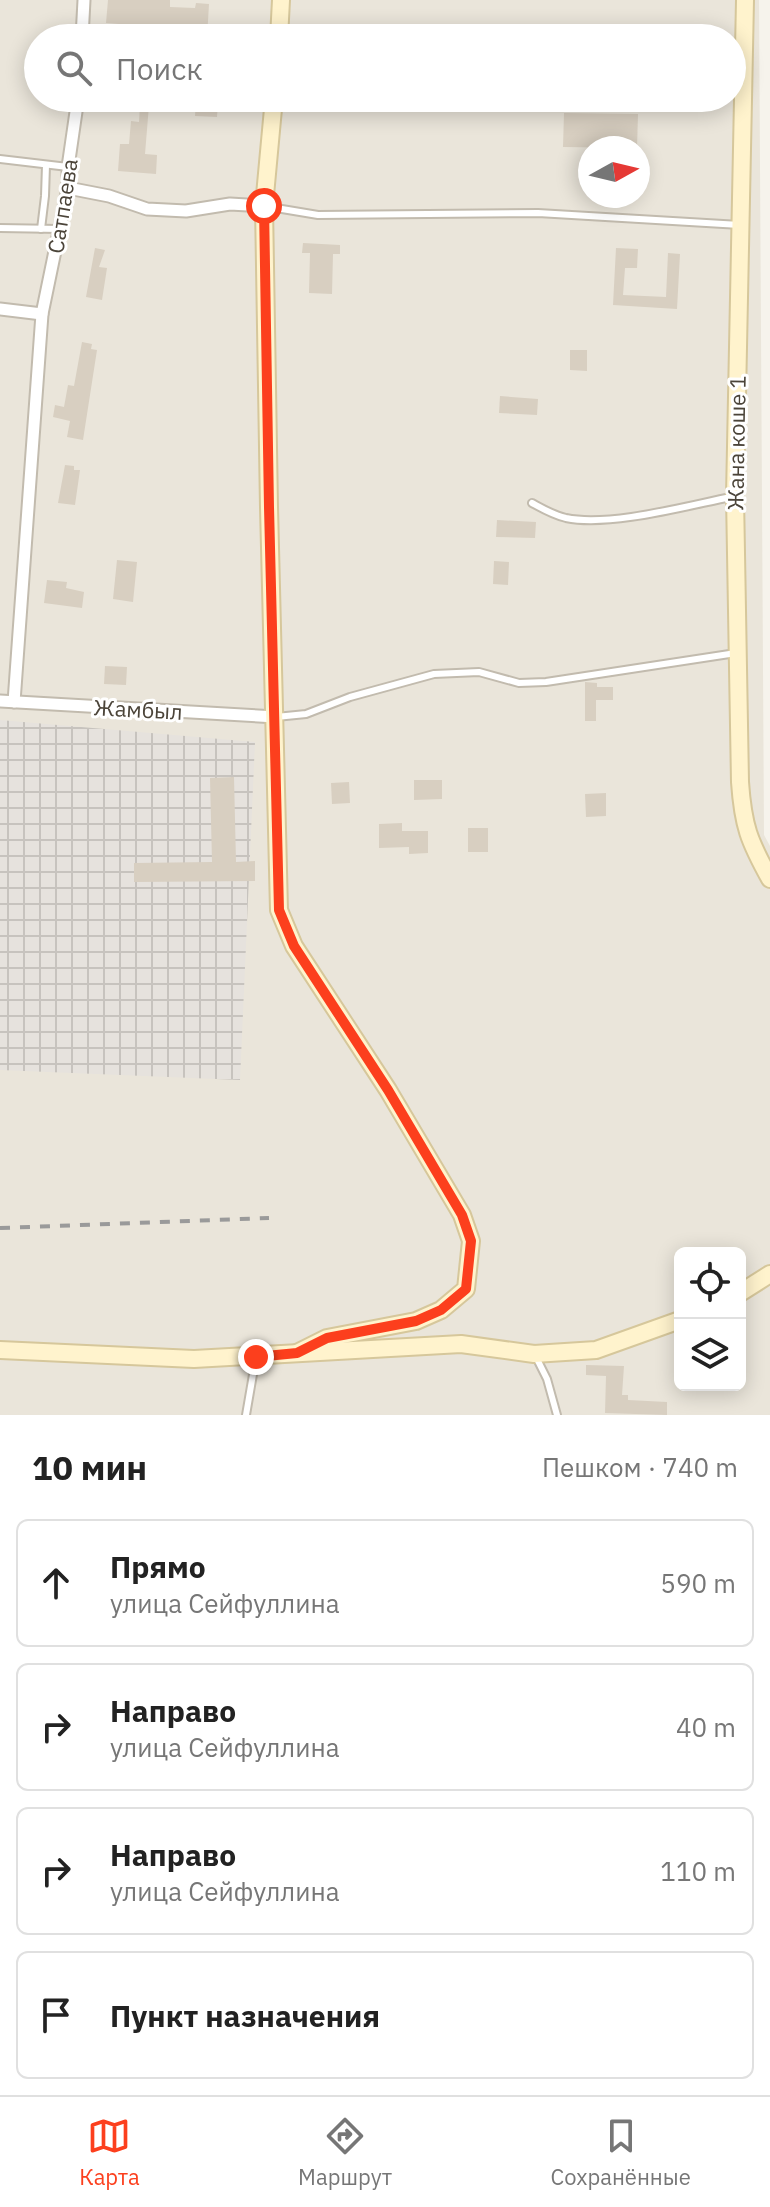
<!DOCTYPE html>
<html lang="ru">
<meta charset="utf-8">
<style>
:root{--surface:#fff;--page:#f6f6f6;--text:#222;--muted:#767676;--line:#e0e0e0;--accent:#fc3f1d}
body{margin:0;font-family:"IBM Plex Sans",sans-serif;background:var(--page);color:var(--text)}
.controls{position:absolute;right:24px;bottom:24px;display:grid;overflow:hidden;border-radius:12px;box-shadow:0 4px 20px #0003}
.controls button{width:72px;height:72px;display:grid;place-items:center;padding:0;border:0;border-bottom:2px solid var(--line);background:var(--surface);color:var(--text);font:40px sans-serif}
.compass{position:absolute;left:578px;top:136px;width:72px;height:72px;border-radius:50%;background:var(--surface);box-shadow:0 4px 20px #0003;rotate:82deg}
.stop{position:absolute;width:24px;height:24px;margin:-18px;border:6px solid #fc3f1d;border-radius:50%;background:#fff}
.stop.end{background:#fc3f1d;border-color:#fff;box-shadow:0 2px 8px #0008}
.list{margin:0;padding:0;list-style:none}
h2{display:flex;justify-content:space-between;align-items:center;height:104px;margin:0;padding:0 32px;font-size:34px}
h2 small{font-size:26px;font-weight:400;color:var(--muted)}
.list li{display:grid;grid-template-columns:52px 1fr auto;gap:24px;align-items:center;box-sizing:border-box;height:128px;margin:0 16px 16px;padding:0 16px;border:2px solid var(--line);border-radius:12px}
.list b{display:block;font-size:30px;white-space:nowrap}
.list p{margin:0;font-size:26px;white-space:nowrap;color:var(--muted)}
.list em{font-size:26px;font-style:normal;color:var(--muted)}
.icon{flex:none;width:44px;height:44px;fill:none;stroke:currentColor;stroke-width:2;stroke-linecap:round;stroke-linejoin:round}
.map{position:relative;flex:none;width:770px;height:1415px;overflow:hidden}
.search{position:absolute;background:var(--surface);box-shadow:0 4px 20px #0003;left:24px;right:24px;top:24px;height:88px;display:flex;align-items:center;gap:20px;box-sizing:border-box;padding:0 28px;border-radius:44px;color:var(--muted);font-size:30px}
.sheet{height:680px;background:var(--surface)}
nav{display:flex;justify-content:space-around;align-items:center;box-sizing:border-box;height:112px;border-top:2px solid var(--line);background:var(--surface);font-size:22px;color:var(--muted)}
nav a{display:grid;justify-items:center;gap:4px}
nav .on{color:var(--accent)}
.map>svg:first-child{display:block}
.residential{fill:#eae5da;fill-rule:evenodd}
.industrial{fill:url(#industrial-grid)}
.building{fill:#d8cfc1}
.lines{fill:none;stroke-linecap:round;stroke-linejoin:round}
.lane-casing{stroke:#c2bbae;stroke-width:10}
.street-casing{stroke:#c2bbae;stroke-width:15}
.secondary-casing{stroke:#d6c79b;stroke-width:20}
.lane{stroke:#fff;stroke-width:6}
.street{stroke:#fff;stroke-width:11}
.secondary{stroke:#fff3cd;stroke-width:16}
.rail{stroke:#9a9a9a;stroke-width:4;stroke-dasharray:10 10;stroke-linecap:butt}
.route{stroke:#fc3f1d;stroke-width:10}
.labels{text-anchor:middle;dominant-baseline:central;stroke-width:6;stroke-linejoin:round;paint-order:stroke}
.street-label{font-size:22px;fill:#4b4439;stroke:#fff}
</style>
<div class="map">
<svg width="770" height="1415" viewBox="0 0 770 1415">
<defs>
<pattern id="industrial-grid" width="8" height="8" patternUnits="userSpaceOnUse" patternTransform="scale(2)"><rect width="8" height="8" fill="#e6e2dd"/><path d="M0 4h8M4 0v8" fill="none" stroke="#c7c3be"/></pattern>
</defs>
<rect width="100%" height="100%" fill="#f6f3ec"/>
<path class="residential" d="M0,0H759L764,835L770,846V1415H0ZM38,38H732V98H38ZM590,148H638V196H590ZM680,1253H740V1385H680Z"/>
<path class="industrial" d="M0,720L255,742L240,1080L0,1070Z"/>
<g class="building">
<path d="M108,0H170V7L195,8L196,3L209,4L207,38H197V31L167,29V35L157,34L158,27L106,23Z"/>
<path d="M196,101L218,103L217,117L195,116Z"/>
<path d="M140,104L149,105L145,154L157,155L156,174L118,171L120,144H129L131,121L139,122Z"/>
<path d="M564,113L638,114L637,148L563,147Z"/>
<path d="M303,243L340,245V254H333L332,294L309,293L310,253H302Z"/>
<path d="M95,248L105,250L99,267L107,268L102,300L86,297Z"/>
<path d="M616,248L638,249L637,268H625L623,295L666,297L668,253L680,254L677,309L613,305Z"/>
<path d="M82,342L92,344L91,349L97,350L83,440L67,437L70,421L53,417L55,405L64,407L68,385L74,386Z"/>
<path d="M570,350H587V371L570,370Z"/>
<path d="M500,396L538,399L537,415L499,413Z"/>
<path d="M65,465L74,466V470H80L75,505L58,503Z"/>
<path d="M497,520L536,522L535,538L496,537Z"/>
<path d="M117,560L137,562L133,602L113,599Z"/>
<path d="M494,561L509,562L508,585L493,584Z"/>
<path d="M47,580L67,582L66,588L84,592L82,608L44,603Z"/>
<path d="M105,666L127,667L126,685L104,684Z"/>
<path d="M585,682L597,683V687H613V700H596V721H585Z"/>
<path d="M234,777L236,862L255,861V881L134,882V863L212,862L210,778Z"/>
<path d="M414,780H442V799L414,800Z"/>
<path d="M349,782L350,803L332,804L331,783Z"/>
<path d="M606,793V816L586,817L585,794Z"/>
<path d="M402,823V831H428V853L409,854V847L379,848V824Z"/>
<rect x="468" y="828" width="20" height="24"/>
<path d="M586,1365L624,1366L622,1395H628V1400L667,1402V1415L605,1413L606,1376L586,1375Z"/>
</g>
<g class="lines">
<defs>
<g id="lane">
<path d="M0,159L68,167"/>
<path d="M264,206L318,215L538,213L740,225"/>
<path d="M0,228L60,229"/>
<path d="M41,229L45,196L46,165"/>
<path d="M532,503C543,509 553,515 566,518C610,527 686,506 731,497"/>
<path d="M276,717L306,714L350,697L434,674L479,672L519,683L546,682L736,653"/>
<path d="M536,1357L547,1379L557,1415"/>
<path d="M246,1415L256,1357"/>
</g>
<g id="street">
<path d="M82,38L84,0"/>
<path d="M68,188L109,196L147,209L186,211L230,204L264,206"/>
<path d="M0,309L42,314"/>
<path d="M0,701L276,717"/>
<path d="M14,702L42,314L68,188V167L78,98"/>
</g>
<g id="secondary">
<path d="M745,0L735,496L740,782C743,826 749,841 770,879"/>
<path d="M279,38L281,0"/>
<path d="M274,98L264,206L269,507L279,910L294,946L388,1090L462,1215L471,1241L466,1289L441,1310L416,1321L327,1338L297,1353"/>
<path d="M740,1293L770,1274"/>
<path d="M0,1350L194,1359L461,1344L534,1354L596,1350L680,1320"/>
</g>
</defs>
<use href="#lane" class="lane-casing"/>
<use href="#street" class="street-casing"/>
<use href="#secondary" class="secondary-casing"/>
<use href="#lane" class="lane"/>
<use href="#street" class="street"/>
<use href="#secondary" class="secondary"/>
<path class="rail" d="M0,1228L269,1218"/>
</g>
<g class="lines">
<path class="route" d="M256,1357L297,1353L327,1338L416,1321L441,1310L466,1289L471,1241L462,1215L388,1090L294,946L279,910L269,507L264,206"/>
</g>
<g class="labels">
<g class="street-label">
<text transform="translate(62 206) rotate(-81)">Сатпаева</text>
<text transform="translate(736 443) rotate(-89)">Жана коше 1</text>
<text transform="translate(138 709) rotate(3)">Жамбыл</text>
</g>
</g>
</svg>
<div class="controls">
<button><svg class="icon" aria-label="locate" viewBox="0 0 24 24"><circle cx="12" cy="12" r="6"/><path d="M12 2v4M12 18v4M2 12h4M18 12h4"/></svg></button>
<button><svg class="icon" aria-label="layers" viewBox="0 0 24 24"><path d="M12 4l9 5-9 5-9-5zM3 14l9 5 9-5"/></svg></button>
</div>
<svg class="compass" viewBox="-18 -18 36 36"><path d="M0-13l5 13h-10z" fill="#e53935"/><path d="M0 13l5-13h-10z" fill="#767676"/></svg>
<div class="stop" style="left:264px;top:206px"></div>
<div class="stop end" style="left:256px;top:1357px"></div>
<div class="search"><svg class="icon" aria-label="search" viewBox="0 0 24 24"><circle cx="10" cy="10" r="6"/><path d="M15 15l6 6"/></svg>Поиск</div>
</div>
<section class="sheet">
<h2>10 мин<small>Пешком · 740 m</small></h2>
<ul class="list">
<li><svg class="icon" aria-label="ahead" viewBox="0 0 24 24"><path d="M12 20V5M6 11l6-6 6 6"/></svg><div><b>Прямо</b><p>улица Сейфуллина</p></div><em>590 m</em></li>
<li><svg class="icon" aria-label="right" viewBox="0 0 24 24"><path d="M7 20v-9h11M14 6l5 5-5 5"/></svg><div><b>Направо</b><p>улица Сейфуллина</p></div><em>40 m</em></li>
<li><svg class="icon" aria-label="right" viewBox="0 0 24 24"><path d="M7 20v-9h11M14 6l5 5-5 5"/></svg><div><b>Направо</b><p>улица Сейфуллина</p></div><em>110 m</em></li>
<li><svg class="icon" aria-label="arrive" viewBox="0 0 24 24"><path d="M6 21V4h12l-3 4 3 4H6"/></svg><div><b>Пункт назначения</b></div></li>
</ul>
</section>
<nav>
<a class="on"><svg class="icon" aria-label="map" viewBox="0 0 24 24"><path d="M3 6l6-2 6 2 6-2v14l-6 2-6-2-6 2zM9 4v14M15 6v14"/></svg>Карта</a>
<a><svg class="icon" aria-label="directions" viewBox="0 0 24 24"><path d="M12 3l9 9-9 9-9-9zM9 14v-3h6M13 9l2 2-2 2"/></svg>Маршрут</a>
<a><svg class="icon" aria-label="saved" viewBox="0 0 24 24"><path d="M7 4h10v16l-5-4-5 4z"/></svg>Сохранённые</a>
</nav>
